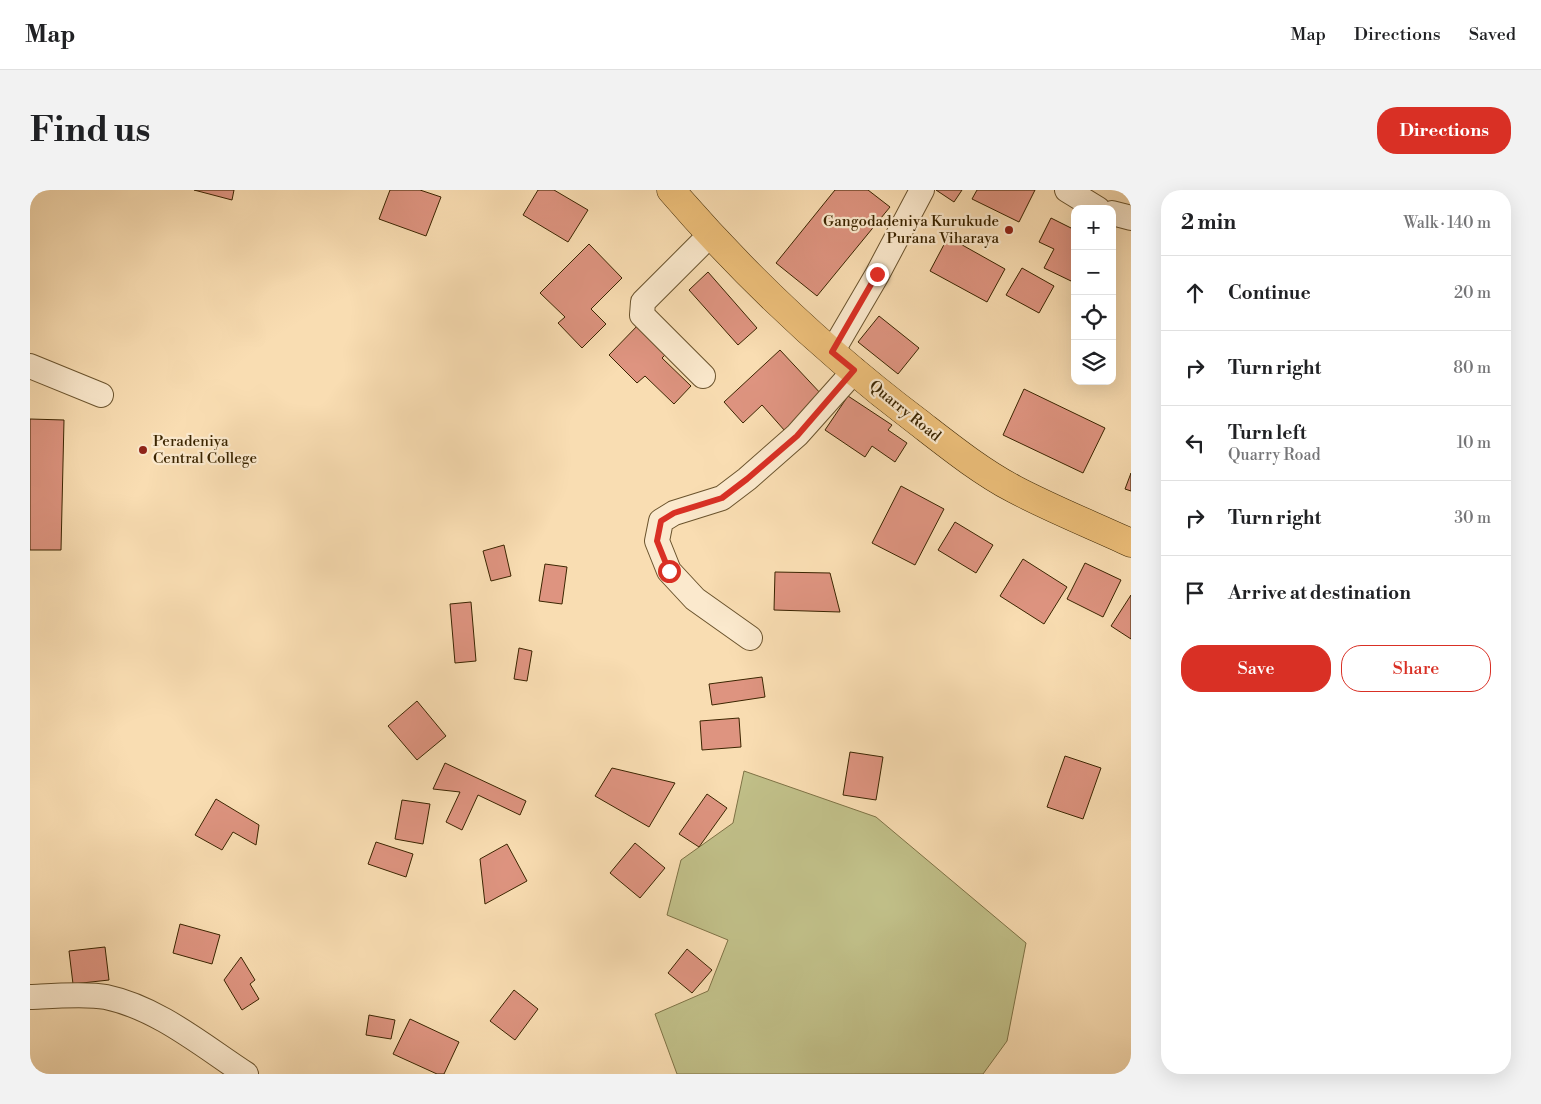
<!DOCTYPE html>
<meta charset="utf-8">
<style>
:root{--surface:#fff;--page:#f2f2f2;--text:#202124;--muted:#757577;--line:#e0e0e0;--accent:#d93025}
body{margin:0;font-family:"Libre Bodoni",serif;background:var(--page);color:var(--text)}
.controls{position:absolute;right:15px;top:15px;display:grid;overflow:hidden;border-radius:10px;box-shadow:0 5px 20px #0002}
.controls button{width:45px;height:45px;display:grid;place-items:center;padding:0;border:0;border-bottom:1px solid var(--line);background:var(--surface);color:var(--text);font:25px sans-serif}
.stop{position:absolute;width:15px;height:15px;margin:-11px;border:4px solid #d93025;border-radius:50%;background:#fff}
.stop.end{background:#d93025;border-color:#fff;box-shadow:0 1px 5px #0008}
.list{margin:0;padding:0;list-style:none}
h2{display:flex;justify-content:space-between;align-items:center;height:65px;margin:0;padding:0 20px;font-size:21px}
h2 small{font-size:16px;font-weight:400;color:var(--muted)}
.list li{display:grid;grid-template-columns:32px 1fr auto;gap:15px;align-items:center;box-sizing:border-box;height:75px;padding:0 20px;border-top:1px solid var(--line)}
.list b{display:block;font-size:19px;white-space:nowrap}
.list p{margin:0;font-size:16px;white-space:nowrap;color:var(--muted)}
.list em{font-size:16px;font-style:normal;color:var(--muted)}
.actions{display:flex;gap:10px;padding:15px 20px}
.actions a{flex:1;padding:11px 0;border:1px solid var(--accent);border-radius:20px;text-align:center;font-size:18px;color:var(--accent)}
.actions .main{background:var(--accent);color:#fff}
.icon{flex:none;width:28px;height:28px;fill:none;stroke:currentColor;stroke-width:2;stroke-linecap:round;stroke-linejoin:round}
.map{position:relative;flex:none;width:1101px;height:884px;overflow:hidden;border-radius:20px}
header{display:flex;align-items:center;gap:30px;box-sizing:border-box;height:70px;padding:0 25px;background:var(--surface);border-bottom:1px solid var(--line)}
header strong{font-size:24px}
nav{display:flex;gap:28px;margin-inline-start:auto;font-size:18px}
.intro{display:flex;align-items:center;justify-content:space-between;box-sizing:border-box;height:120px;padding:0 30px}
h1{margin:0;font-size:35px}
.button{padding:12px 22px;border-radius:20px;background:var(--accent);color:#fff;font-size:18px;font-weight:700}
main{display:flex;gap:30px;padding:0 30px}
aside{flex:1;background:var(--surface);border-radius:20px;box-shadow:0 5px 20px #0002}
.map>svg:first-child{display:block}
.green{fill:#c1c089;stroke:#7e7245}
.building{fill:#de9480;stroke:#3b2501}
.lines{fill:none;stroke-linecap:round;stroke-linejoin:round}
.minor-casing{stroke:#6a532d;stroke-width:26}
.primary-casing{stroke:#3b2501;stroke-width:29}
.minor{stroke:#fbe9cd;stroke-width:24}
.primary{stroke:#ecbe79;stroke-width:28}
.route{stroke:#d93025;stroke-width:6}
.poi-dot{fill:#8f2418;stroke:#fbe9cd;stroke-width:2}
.labels{text-anchor:middle;dominant-baseline:central;stroke-width:4.5;stroke-linejoin:round;paint-order:stroke}
.poi-label{font-size:15px;fill:#3b2501;stroke:#fbe9cd;text-anchor:end}
.street-label{font-size:15px;fill:#3b2501;stroke:#fbe9cd}
</style>
<header>
<strong>Map</strong>
<nav><a>Map</a><a>Directions</a><a>Saved</a></nav>
</header>
<div class="intro"><h1>Find us</h1><a class="button">Directions</a></div>
<main>
<div class="map">
<svg width="1101" height="884" viewBox="0 0 1101 884">
<rect width="100%" height="100%" fill="#f9ddb2"/>
<filter id="stains"><feTurbulence type="fractalNoise" baseFrequency=".004" numOctaves="4"/><feColorMatrix values="0 0 0 0 .2 0 0 0 0 .09 0 0 0 0 .02 0 0 0 .5 -.17"/></filter>
<radialGradient id="worn" r=".72"><stop offset=".6" stop-color="#630" stop-opacity="0"/><stop offset="1" stop-color="#630" stop-opacity=".3"/></radialGradient>
<path class="green" d="M714,581L846,627L996,753L977,851L953,884H647L625,824L678,801L698,750L637,725L651,670L703,633Z"/>
<g class="building">
<path d="M164,0H204L202,10Z"/>
<path d="M360,0H390L411,7L396,46L349,29Z"/>
<path d="M508,0H524L558,20L538,52L493,25Z"/>
<path d="M805,0H838L860,17L787,106L746,73Z"/>
<path d="M906,0H932L924,12Z"/>
<path d="M947,0H1005L989,32L942,9Z"/>
<path d="M1021,28L1045,40V84L1041,91L1014,78L1024,59L1009,52Z"/>
<path d="M918,47L975,79L957,112L900,81Z"/>
<path d="M559,54L592,88L561,119L576,134L552,158L528,133L535,127L510,103Z"/>
<path d="M992,78L1024,96L1009,123L976,105Z"/>
<path d="M678,82L727,138L708,155L659,100Z"/>
<path d="M849,126L889,158L868,184L828,152Z"/>
<path d="M611,132L640,160L632,168L661,196L644,214L615,186L607,193L579,165Z"/>
<path d="M750,160L793,206L755,241L732,215L713,233L694,212Z"/>
<path d="M994,199L1075,238L1053,283L973,245Z"/>
<path d="M818,206L862,235L858,240L877,253L865,272L842,256L835,267L795,240Z"/>
<path d="M0,229L34,230L31,360H0Z"/>
<path d="M1101,283V301L1095,299Z"/>
<path d="M871,296L914,319L885,375L842,353Z"/>
<path d="M925,332L963,355L946,383L908,360Z"/>
<path d="M474,355L481,386L461,391L453,361Z"/>
<path d="M993,369L1037,397L1014,434L970,406Z"/>
<path d="M1055,373L1091,390L1073,427L1037,409Z"/>
<path d="M515,374L537,377L532,414L509,411Z"/>
<path d="M745,382L800,383L810,422L744,420Z"/>
<path d="M1101,405V449L1081,436Z"/>
<path d="M441,412L446,471L425,473L420,414Z"/>
<path d="M489,458L502,461L497,491L484,489Z"/>
<path d="M732,487L735,507L682,515L679,494Z"/>
<path d="M387,511L416,546L387,570L358,536Z"/>
<path d="M709,528L711,557L672,560L670,531Z"/>
<path d="M820,562L853,567L846,610L813,605Z"/>
<path d="M1035,566L1071,578L1053,629L1017,617Z"/>
<path d="M415,573L496,611L490,625L448,605L432,640L416,632L430,602L403,599Z"/>
<path d="M582,578L645,593L619,637L565,606Z"/>
<path d="M677,604L697,618L669,657L649,644Z"/>
<path d="M186,609L229,635L226,655L203,642L192,660L165,645Z"/>
<path d="M372,610L400,614L393,654L365,649Z"/>
<path d="M346,652L383,664L376,687L338,674Z"/>
<path d="M605,653L635,678L610,708L580,683Z"/>
<path d="M477,654L497,691L455,714L450,669Z"/>
<path d="M150,734L190,745L182,774L143,763Z"/>
<path d="M75,757L79,790L43,794L39,761Z"/>
<path d="M657,759L682,780L662,803L638,783Z"/>
<path d="M211,767L225,790L220,794L229,809L212,820L194,790Z"/>
<path d="M484,800L508,819L485,850L460,831Z"/>
<path d="M339,825L365,830L361,849L336,845Z"/>
<path d="M380,829L429,852L414,884H407L363,864Z"/>
</g>
<g class="lines">
<defs>
<g id="minor">
<path d="M1037,0L1068,19"/>
<path d="M1082,23L1101,28"/>
<path d="M802,162L847,85L892,0"/>
<path d="M0,176L71,205"/>
<path d="M673,186L612,125L613,112L680,45"/>
<path d="M720,448L665,409L639,381L627,351L631,331L644,323L692,308L717,289L767,245L825,180"/>
<path d="M0,807C21,806 57,803 76,807C128,818 173,856 216,884"/>
</g>
<path id="primary" d="M641,0C715,86 798,164 888,232C919,256 950,281 984,299C1022,319 1062,335 1101,353"/>
</defs>
<use href="#minor" class="minor-casing"/>
<use href="#primary" class="primary-casing"/>
<use href="#minor" class="minor"/>
<use href="#primary" class="primary"/>
</g>
<g class="lines">
<path class="route" d="M639,381L627,351L631,331L644,323L692,308L717,289L767,246L824,180L802,162L847,84"/>
</g>
<g class="poi-dot">
<circle cx="979" cy="40" r="5"/>
<circle cx="113" cy="260" r="5"/>
</g>
<g class="labels">
<g class="poi-label">
<text x="969" y="31">Gangodadeniya Kurukude<tspan x="969" dy="17">Purana Viharaya</tspan></text>
<text x="123" y="251" text-anchor="start">Peradeniya<tspan x="123" dy="17">Central College</tspan></text>
</g>
<g class="street-label">
<text transform="translate(875 221) rotate(39)">Quarry Road</text>
</g>
</g>
<rect width="100%" height="100%" filter="url(#stains)"/>
<rect width="100%" height="100%" fill="url(#worn)"/>
</svg>
<div class="controls">
<button>+</button>
<button>−</button>
<button><svg class="icon" aria-label="locate" viewBox="0 0 24 24"><circle cx="12" cy="12" r="6"/><path d="M12 2v4M12 18v4M2 12h4M18 12h4"/></svg></button>
<button><svg class="icon" aria-label="layers" viewBox="0 0 24 24"><path d="M12 4l9 5-9 5-9-5zM3 14l9 5 9-5"/></svg></button>
</div>
<div class="stop" style="left:639px;top:381px"></div>
<div class="stop end" style="left:847px;top:84px"></div>
</div>
<aside>
<h2>2 min<small>Walk · 140 m</small></h2>
<ul class="list">
<li><svg class="icon" aria-label="ahead" viewBox="0 0 24 24"><path d="M12 20V5M6 11l6-6 6 6"/></svg><div><b>Continue</b></div><em>20 m</em></li>
<li><svg class="icon" aria-label="right" viewBox="0 0 24 24"><path d="M7 20v-9h11M14 6l5 5-5 5"/></svg><div><b>Turn right</b></div><em>80 m</em></li>
<li><svg class="icon" aria-label="left" viewBox="0 0 24 24"><path d="M17 20v-9H6M10 6l-5 5 5 5"/></svg><div><b>Turn left</b><p>Quarry Road</p></div><em>10 m</em></li>
<li><svg class="icon" aria-label="right" viewBox="0 0 24 24"><path d="M7 20v-9h11M14 6l5 5-5 5"/></svg><div><b>Turn right</b></div><em>30 m</em></li>
<li><svg class="icon" aria-label="arrive" viewBox="0 0 24 24"><path d="M6 21V4h12l-3 4 3 4H6"/></svg><div><b>Arrive at destination</b></div></li>
</ul>
<div class="actions"><a class="main">Save</a><a>Share</a></div>
</aside>
</main>
